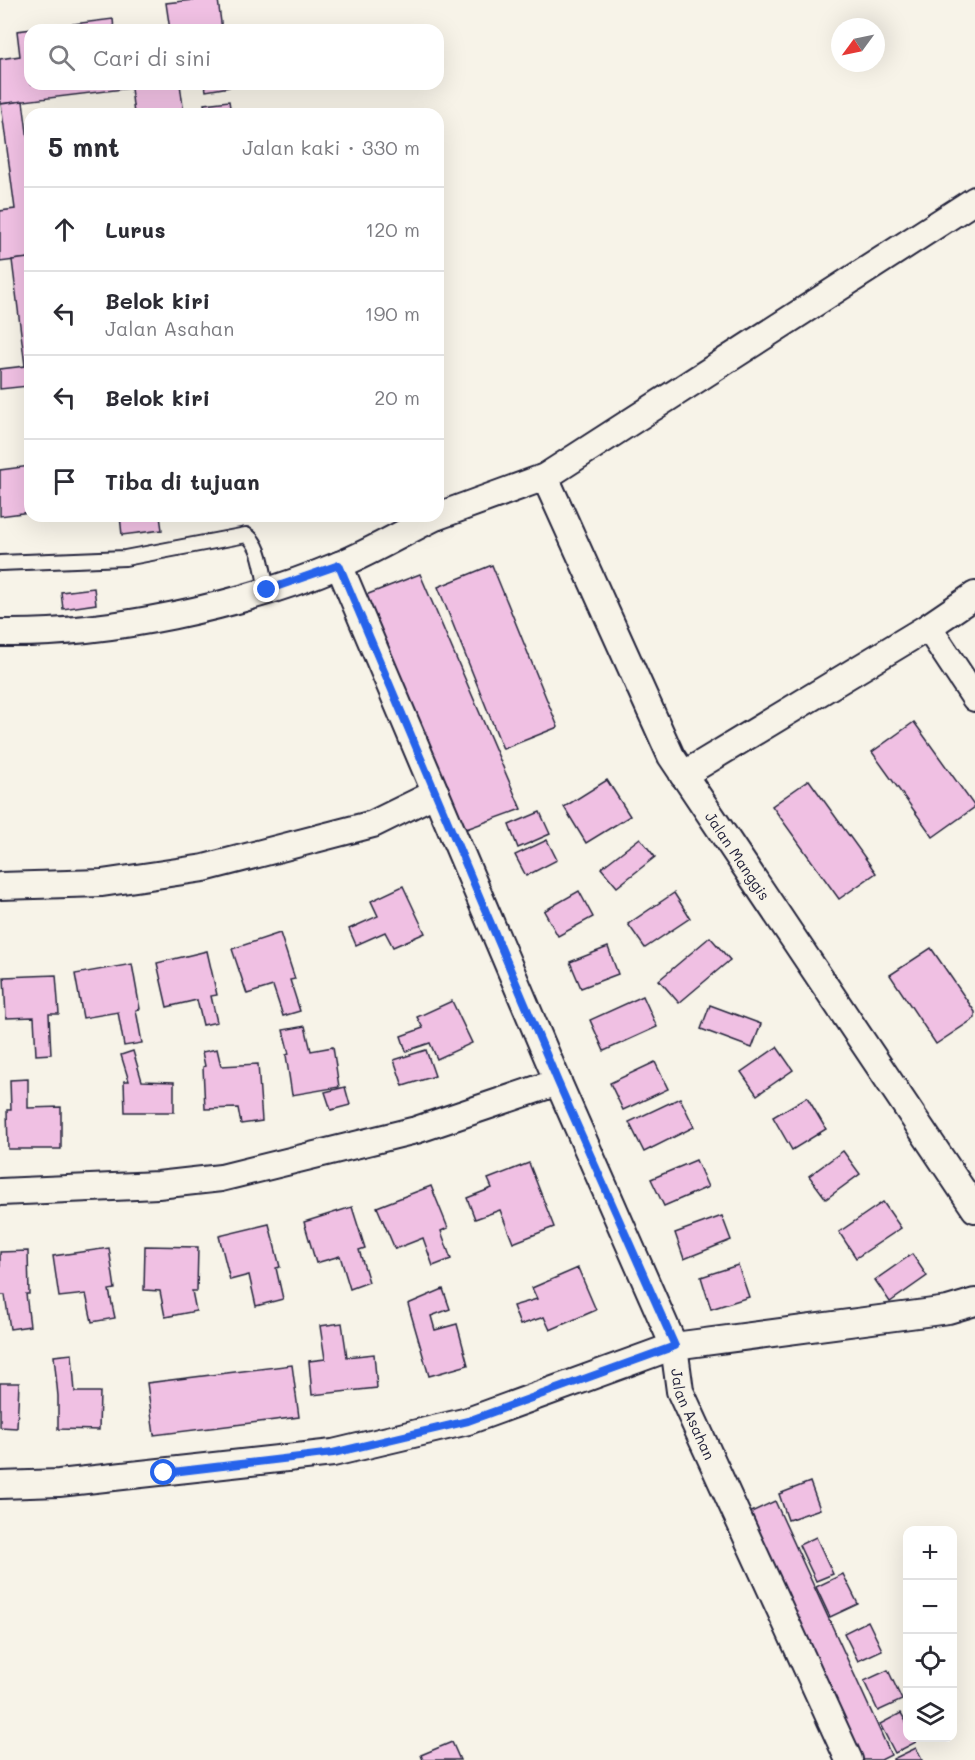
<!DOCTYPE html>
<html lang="id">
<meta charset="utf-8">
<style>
:root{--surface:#fff;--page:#f7f7f7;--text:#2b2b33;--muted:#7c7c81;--line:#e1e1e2}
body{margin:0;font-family:Mali,sans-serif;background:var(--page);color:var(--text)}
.controls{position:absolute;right:18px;bottom:18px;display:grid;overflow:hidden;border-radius:12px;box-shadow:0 6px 24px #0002}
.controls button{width:54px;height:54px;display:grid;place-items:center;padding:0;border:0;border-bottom:2px solid var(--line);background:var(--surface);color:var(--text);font:30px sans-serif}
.compass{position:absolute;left:831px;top:18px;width:54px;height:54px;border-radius:50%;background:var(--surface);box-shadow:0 6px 24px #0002;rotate:237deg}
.stop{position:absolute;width:18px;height:18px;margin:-14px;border:4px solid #2563eb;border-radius:50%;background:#fff}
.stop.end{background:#2563eb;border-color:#fff;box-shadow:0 2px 6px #0008}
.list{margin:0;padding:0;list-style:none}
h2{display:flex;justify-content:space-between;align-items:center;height:78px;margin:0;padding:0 24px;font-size:26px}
h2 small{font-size:20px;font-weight:400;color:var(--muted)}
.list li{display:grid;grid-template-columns:39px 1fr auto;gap:18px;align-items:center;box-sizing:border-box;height:84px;padding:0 24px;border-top:2px solid var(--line)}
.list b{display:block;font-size:22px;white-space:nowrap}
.list p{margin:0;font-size:20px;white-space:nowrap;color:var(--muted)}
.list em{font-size:20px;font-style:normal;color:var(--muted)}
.icon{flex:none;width:33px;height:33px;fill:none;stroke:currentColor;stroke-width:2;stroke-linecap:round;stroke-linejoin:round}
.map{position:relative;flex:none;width:975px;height:1760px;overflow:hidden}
.search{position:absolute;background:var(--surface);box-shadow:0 6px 24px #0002;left:24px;top:24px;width:420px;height:66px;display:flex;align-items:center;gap:15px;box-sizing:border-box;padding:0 21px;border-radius:18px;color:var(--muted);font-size:22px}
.panel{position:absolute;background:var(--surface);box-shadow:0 6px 24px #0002;left:24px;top:108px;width:420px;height:414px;border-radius:18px}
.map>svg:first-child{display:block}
.building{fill:#f0c0e3;stroke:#22223b;stroke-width:1.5}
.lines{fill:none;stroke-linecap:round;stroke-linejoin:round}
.service-casing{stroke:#22223b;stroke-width:18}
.minor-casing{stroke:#22223b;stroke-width:30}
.service{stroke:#f7f3e8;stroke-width:14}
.minor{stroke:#f7f3e8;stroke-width:26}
.route{stroke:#2563eb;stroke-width:8}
.labels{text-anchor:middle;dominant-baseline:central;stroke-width:6;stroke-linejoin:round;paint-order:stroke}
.street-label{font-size:15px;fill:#22223b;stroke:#f7f3e8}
</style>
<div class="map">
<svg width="975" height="1760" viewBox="0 0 975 1760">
<rect width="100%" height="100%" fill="#f7f3e8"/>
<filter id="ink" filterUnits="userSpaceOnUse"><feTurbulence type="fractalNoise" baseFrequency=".0167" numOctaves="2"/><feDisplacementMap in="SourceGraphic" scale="12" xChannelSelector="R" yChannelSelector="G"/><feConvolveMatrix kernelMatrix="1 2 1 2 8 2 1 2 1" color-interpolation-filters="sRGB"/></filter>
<g filter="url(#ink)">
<g class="building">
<path d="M193,0H218L222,30H170L166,3Z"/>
<path d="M113,19L114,30H30V84H180L184,114H134L131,88L0,104V59L20,56L17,31Z"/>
<path d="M205,84H229V87L206,91Z"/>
<path d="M23,101L30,156V258L0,262V211L15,209L1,104Z"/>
<path d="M229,101L231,114H206L204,104Z"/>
<path d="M28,258L30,273V405L28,386L0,389V369L25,366L12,260Z"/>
<path d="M30,466V512L0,516V470Z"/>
<path d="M120,516H160L162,530L122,535Z"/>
<path d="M492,565L558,727L503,749L438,587Z"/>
<path d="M420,574L521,809L458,832L358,598Z"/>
<path d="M94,588L96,604L63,609L61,592Z"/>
<path d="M914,722L975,807L933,837L872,752Z"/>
<path d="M607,780L630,816L586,843L564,807Z"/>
<path d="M809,780L876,873L839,899L772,806Z"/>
<path d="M540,812L550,834L518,848L509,825Z"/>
<path d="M640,838L655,857L617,887L601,868Z"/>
<path d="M547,840L557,860L526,876L515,855Z"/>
<path d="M403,886L425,933L393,947L385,932L356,945L349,929L378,916L371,901Z"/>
<path d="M579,891L593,917L558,936L544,911Z"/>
<path d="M674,893L690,918L645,948L628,924Z"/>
<path d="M280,933L295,979L290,980L300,1011L283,1016L273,986L247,994L232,949Z"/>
<path d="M710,937L730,960L679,1003L659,980Z"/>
<path d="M608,947L618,974L581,988L570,962Z"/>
<path d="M931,948L975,1012V1018L936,1044L890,975Z"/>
<path d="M207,951L217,995L211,996L217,1022L203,1025L197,1000L167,1007L157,963Z"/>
<path d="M132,964L140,1009L136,1010L142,1043L124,1046L118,1012L83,1018L75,974Z"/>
<path d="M56,975L59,1014H49L51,1054L36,1055L34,1017L6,1018L4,977Z"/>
<path d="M643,996L657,1027L604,1051L590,1020Z"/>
<path d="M452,1001L472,1043L437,1059L430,1043L406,1051L401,1036L423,1028L417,1017Z"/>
<path d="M710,1005L761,1024L752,1048L701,1029Z"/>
<path d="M305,1026L311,1051L333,1047L339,1087L292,1095L286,1055L289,1054L283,1030Z"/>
<path d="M777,1047L793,1070L757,1095L741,1072Z"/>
<path d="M217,1049L221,1066L258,1064L262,1121L241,1124L238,1108L205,1109L203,1067L205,1066L202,1052Z"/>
<path d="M426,1050L435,1076L403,1086L394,1060Z"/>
<path d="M133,1051L142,1081L174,1082V1112H125L124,1081H129L121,1055Z"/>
<path d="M655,1062L668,1089L623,1110L610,1083Z"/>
<path d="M28,1079V1108L61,1107V1149H8L7,1110H11L10,1080Z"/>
<path d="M345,1087L350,1105L331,1110L325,1092Z"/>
<path d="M807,1097L826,1129L792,1150L773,1117Z"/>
<path d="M680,1098L694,1127L644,1152L629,1122Z"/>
<path d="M843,1151L860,1174L826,1199L809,1176Z"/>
<path d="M696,1160L708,1187L664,1206L651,1179Z"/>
<path d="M529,1163L554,1227L513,1243L500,1210L475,1219L467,1198L492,1188L488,1179Z"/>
<path d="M431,1186L448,1228L441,1231L451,1259L433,1266L423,1238L395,1249L377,1207Z"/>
<path d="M883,1202L901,1228L856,1258L839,1232Z"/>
<path d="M352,1207L365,1248L359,1250L369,1282L350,1289L340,1256L316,1263L304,1222Z"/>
<path d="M722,1216L731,1240L684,1259L675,1233Z"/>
<path d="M269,1224L280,1267L276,1268L283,1299L256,1306L249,1275L230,1280L219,1236Z"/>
<path d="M145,1246L198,1247L197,1291H192L196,1311L165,1317L160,1291L144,1290Z"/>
<path d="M109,1248L115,1289L109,1290L115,1318L92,1322L86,1294L59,1297L53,1256Z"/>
<path d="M28,1251L29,1294H26L30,1326L10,1329L5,1295H0V1252Z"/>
<path d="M912,1254L927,1276L890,1302L875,1280Z"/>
<path d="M738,1265L749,1297L711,1309L701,1277Z"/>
<path d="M578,1268L596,1310L550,1330L544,1317L520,1325L513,1306L537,1299L532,1288Z"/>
<path d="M443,1289L450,1309L431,1316L435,1330L457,1324L468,1365L429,1376L408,1304Z"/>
<path d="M342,1323L347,1357L374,1354L377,1388L312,1395L309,1361L325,1359L320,1326Z"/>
<path d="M72,1354L75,1392H100L99,1430L58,1429V1396L54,1356Z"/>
<path d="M292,1365L299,1417L154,1435L147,1383Z"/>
<path d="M0,1383H19L17,1428L0,1427Z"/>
<path d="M810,1482L820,1509L788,1520L779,1494Z"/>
<path d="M775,1501L891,1755L881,1760H859L747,1514Z"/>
<path d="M816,1537L833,1574L816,1581L799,1545Z"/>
<path d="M843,1574L858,1604L830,1617L816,1587Z"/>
<path d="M868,1621L882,1650L858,1661L844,1633Z"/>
<path d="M888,1670L902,1700L878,1711L864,1681Z"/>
<path d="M901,1713L908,1725V1738H914L916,1742L895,1753L880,1724Z"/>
<path d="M452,1742L460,1760H423L421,1755Z"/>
<path d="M916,1748L922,1760H893V1759Z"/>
</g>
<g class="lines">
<defs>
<path id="service" d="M0,563L125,558L246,535C262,544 263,574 267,590"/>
<g id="minor">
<path id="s1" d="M545,477L671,756L975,1209"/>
<path d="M438,516L545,477L975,200"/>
<path id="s2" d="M339,565L558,1082L674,1346L680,1391L849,1760"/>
<path d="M928,627L975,698"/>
<path d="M0,633C108,635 239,607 339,565C373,551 404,532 437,516"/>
<path d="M683,775L928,627L975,595"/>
<path d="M0,886L102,883L204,868L373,824L436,793"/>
<path d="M0,1192L158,1185L221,1178L416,1130L558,1082"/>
<path d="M0,1485L59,1483L333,1453L468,1421L674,1346L948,1310L975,1302"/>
</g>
</defs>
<use href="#service" class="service-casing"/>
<use href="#minor" class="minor-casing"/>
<use href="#service" class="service"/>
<use href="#minor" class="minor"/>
</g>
</g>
<g class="lines" filter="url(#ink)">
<path class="route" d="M164,1473L333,1453L468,1421L675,1346L558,1082L339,565L267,590"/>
</g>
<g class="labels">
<g class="street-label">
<text stroke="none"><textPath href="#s1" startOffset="426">Jalan Manggis</textPath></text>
<text stroke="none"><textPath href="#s2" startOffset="921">Jalan Asahan</textPath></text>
</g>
</g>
</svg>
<div class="controls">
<button>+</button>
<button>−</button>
<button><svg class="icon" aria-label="locate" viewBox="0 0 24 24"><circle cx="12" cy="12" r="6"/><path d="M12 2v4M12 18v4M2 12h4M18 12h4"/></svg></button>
<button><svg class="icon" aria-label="layers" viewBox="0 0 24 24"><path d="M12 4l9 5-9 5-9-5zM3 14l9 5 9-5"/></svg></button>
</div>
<svg class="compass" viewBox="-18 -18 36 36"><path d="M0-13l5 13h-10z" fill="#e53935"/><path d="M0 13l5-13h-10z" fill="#7c7c81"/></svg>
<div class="stop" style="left:164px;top:1473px"></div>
<div class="stop end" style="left:267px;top:590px"></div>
<div class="search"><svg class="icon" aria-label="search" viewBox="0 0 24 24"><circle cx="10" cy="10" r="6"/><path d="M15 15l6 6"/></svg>Cari di sini</div>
<section class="panel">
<h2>5 mnt<small>Jalan kaki · 330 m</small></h2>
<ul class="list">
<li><svg class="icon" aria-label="ahead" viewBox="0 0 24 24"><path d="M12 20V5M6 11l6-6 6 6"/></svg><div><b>Lurus</b></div><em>120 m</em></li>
<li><svg class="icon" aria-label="left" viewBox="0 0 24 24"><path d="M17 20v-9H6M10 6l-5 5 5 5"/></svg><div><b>Belok kiri</b><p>Jalan Asahan</p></div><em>190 m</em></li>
<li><svg class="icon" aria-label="left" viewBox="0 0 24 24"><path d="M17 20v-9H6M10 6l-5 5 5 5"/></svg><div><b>Belok kiri</b></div><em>20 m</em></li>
<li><svg class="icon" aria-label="arrive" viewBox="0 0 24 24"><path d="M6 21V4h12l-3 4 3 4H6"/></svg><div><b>Tiba di tujuan</b></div></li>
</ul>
</section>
</div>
